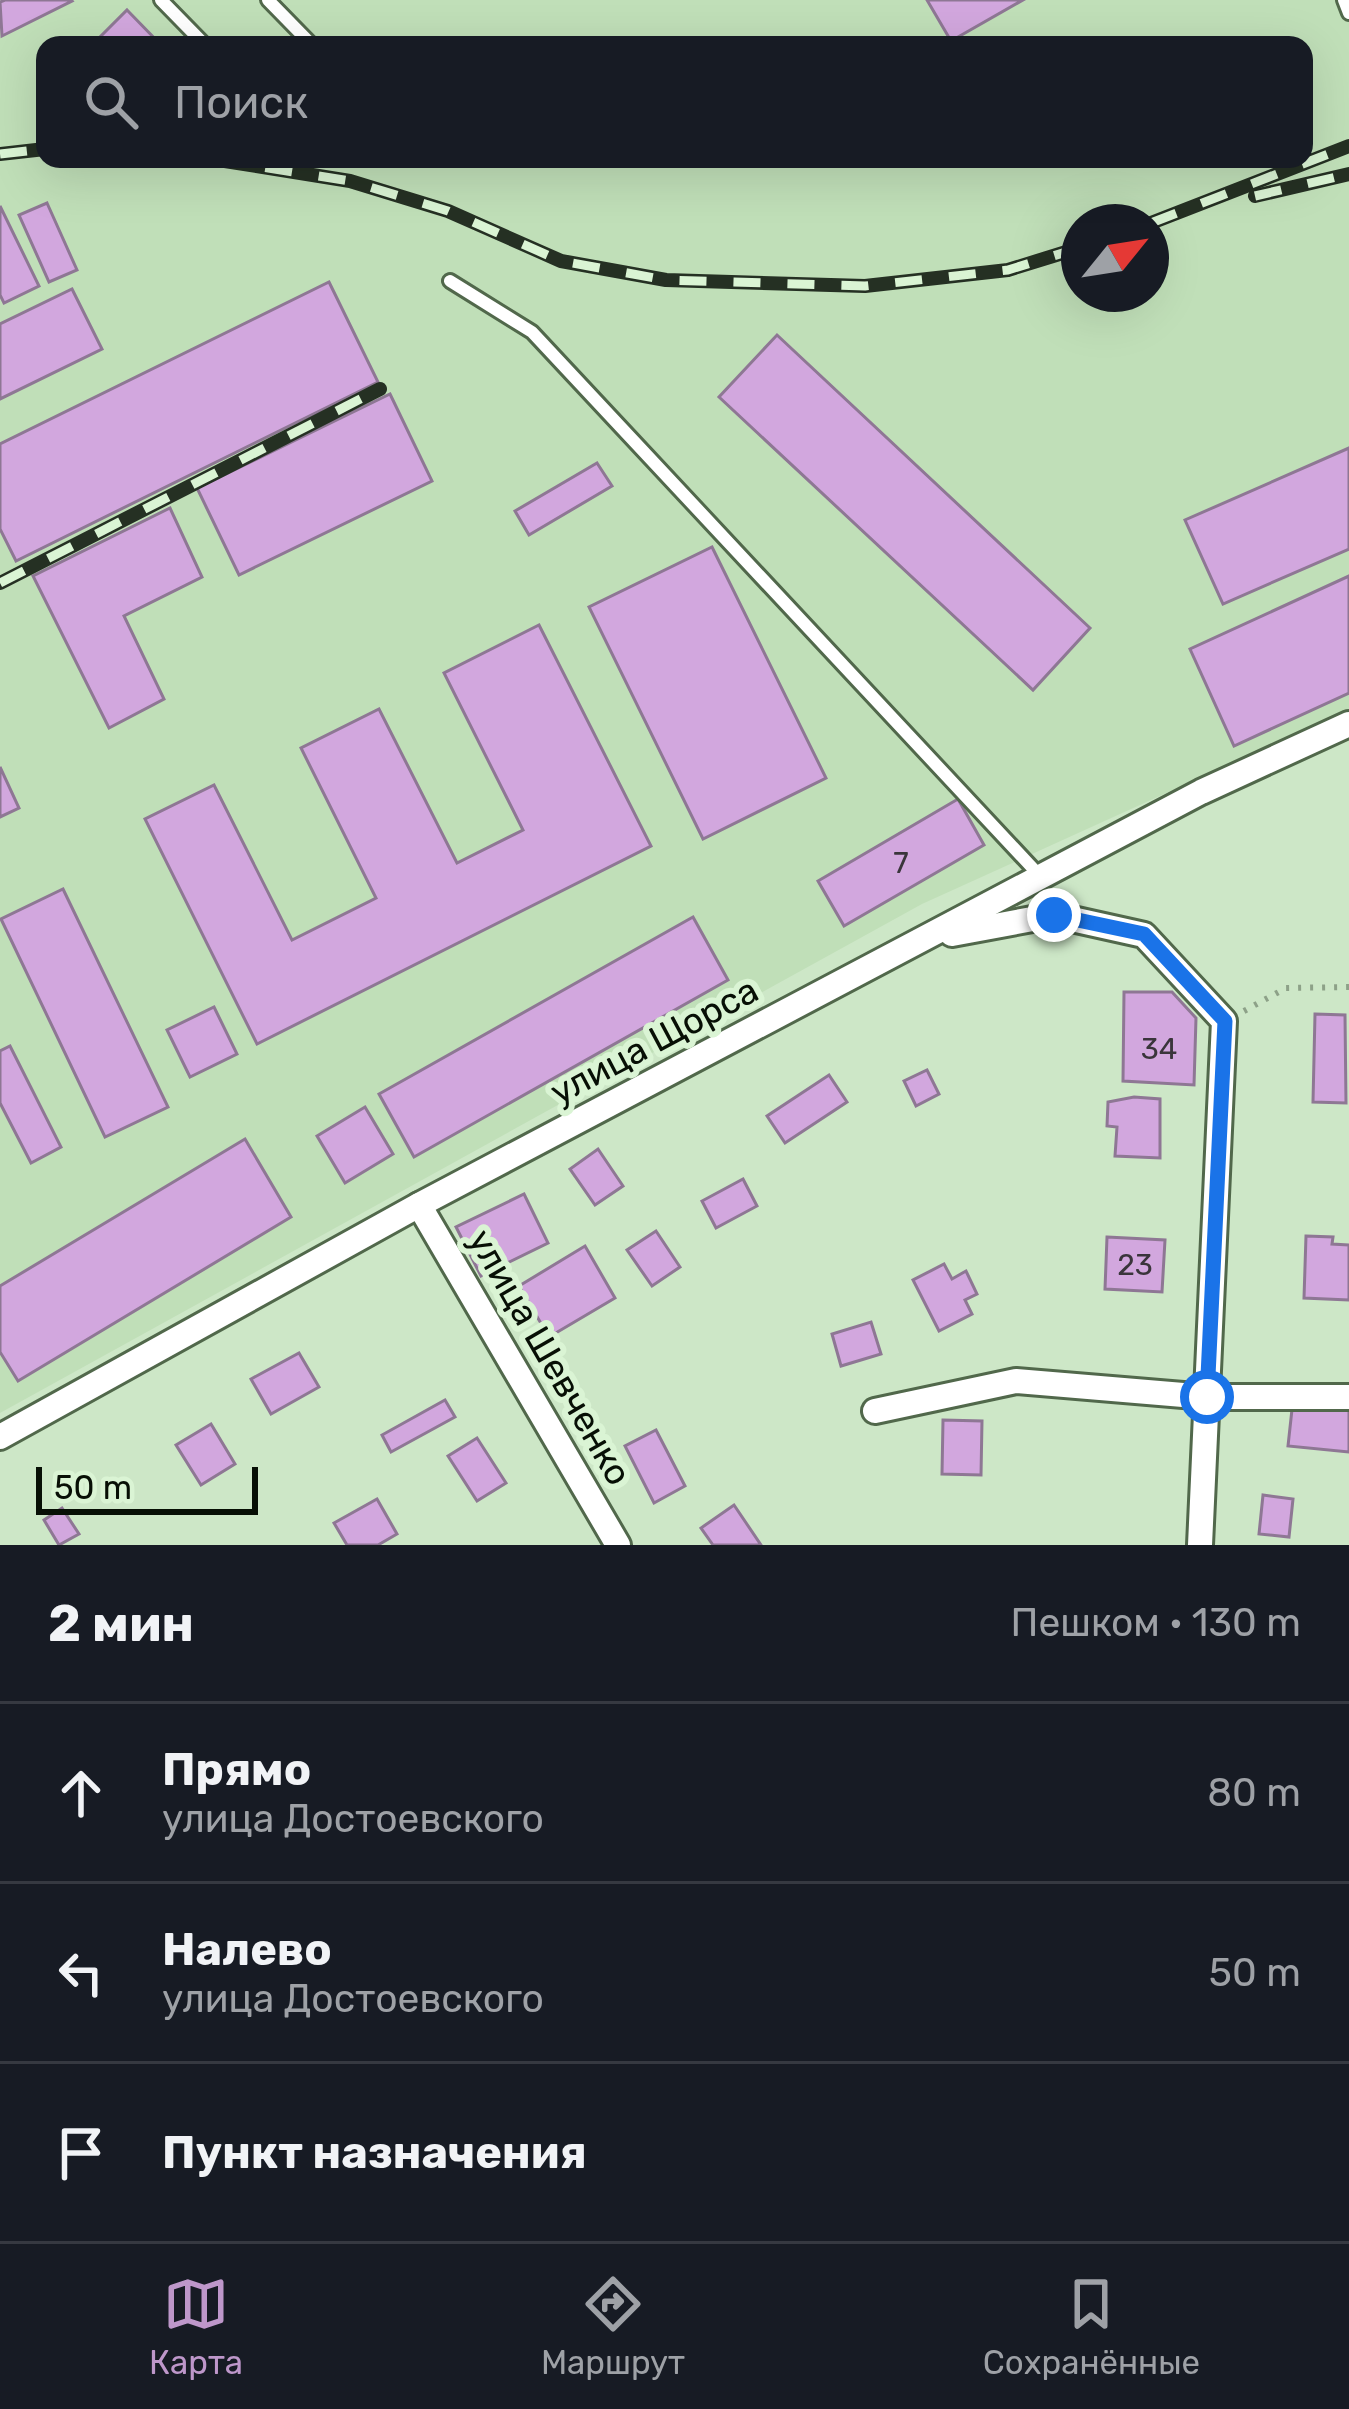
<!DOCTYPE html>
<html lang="ru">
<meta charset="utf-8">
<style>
:root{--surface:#171b24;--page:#20242c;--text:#f1f3f6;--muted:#9ea1a6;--line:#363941;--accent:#be97ca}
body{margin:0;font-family:Rubik,sans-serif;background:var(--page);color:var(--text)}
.compass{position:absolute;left:1061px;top:204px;width:108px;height:108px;border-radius:50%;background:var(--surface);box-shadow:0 12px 48px #0002;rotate:60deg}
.scale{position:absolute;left:36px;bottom:30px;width:222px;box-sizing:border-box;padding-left:12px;border:6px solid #070f05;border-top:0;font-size:33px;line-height:42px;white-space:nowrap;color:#070f05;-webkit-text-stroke:9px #daf4d4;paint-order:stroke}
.stop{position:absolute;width:36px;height:36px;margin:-27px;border:9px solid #1a73e8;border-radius:50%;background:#fff}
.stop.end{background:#1a73e8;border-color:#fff;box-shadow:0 3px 12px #0008}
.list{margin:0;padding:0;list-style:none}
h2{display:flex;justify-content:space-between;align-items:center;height:156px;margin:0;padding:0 48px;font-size:51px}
h2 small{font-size:39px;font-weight:400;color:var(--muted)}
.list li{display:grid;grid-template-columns:78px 1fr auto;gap:36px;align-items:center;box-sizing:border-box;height:180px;padding:0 48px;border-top:3px solid var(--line)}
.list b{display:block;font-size:45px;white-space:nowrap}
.list p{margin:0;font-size:39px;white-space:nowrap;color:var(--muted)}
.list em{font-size:39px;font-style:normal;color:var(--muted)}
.icon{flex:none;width:66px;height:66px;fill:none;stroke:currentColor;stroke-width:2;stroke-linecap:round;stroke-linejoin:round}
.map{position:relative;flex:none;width:1349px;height:1545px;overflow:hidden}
.search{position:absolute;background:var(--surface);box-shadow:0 12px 48px #0002;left:36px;right:36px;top:36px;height:132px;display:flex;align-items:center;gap:30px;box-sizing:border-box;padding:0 42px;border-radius:24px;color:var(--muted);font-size:45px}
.sheet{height:696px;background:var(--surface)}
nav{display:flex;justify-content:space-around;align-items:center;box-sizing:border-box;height:168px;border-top:3px solid var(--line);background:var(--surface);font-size:33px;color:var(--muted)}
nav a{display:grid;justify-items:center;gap:6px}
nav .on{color:var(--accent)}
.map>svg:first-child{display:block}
.built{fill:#c0dfb8;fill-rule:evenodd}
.building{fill:#d2a7de;stroke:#8e7794;stroke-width:3}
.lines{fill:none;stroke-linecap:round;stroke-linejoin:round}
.lane-casing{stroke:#51684b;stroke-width:18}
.street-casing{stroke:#51684b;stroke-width:30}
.path{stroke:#8da188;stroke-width:6;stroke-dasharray:3 9;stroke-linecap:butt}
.lane{stroke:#fff;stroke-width:12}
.street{stroke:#fff;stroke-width:24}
.rail-casing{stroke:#253023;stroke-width:14}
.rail{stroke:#daf4d4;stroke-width:9;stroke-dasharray:27;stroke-linecap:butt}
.route{stroke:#1a73e8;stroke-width:15}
.labels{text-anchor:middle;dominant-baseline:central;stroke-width:12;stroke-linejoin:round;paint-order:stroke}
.number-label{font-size:30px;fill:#3a353b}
.street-label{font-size:36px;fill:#070f05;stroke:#daf4d4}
</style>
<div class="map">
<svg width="1349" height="1545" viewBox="0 0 1349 1545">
<rect width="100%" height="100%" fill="#cde7c7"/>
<path class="built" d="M0,0H1349V710L922,904L0,1413ZM45,45H1304V159H45ZM1079,222H1151V294H1079Z"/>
<g class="building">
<path d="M5,0H71L72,1L2,36L0,2Z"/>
<path d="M927,0H1023L951,41Z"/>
<path d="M127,10L161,45H92Z"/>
<path d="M47,203L77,270L49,282L19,215Z"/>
<path d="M0,206L39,286L4,303L0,295Z"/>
<path d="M329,282L378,382L16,561L0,529V444Z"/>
<path d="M72,289L102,349L0,399V324Z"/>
<path d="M777,335L1090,628L1033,690L719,397Z"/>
<path d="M390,394L432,481L239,575L197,488Z"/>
<path d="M1349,448V549L1223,604L1185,520Z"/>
<path d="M597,463L612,486L529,535L515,511Z"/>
<path d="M170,508L202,577L124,616L164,699L109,728L33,576Z"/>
<path d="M712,547L826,778L703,839L589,607Z"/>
<path d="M1349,576V693L1234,746L1190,649Z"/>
<path d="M539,625L651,846L257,1044L145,819L214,785L292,940L376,898L301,748L379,709L457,863L523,830L444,673Z"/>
<path d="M0,767L19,808L0,817Z"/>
<path d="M958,799L984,845L844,926L818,881Z"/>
<path d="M63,889L168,1107L105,1137L1,919Z"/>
<path d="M693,917L728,980L414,1157L379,1094Z"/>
<path d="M1124,992H1172L1196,1018L1194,1085L1123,1081Z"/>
<path d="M214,1007L237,1054L190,1077L167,1030Z"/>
<path d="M1315,1014L1345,1015L1346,1103L1313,1102Z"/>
<path d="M10,1046L61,1147L31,1163L0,1103V1051Z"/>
<path d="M927,1070L939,1094L916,1106L904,1081Z"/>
<path d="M829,1075L847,1102L785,1143L767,1116Z"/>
<path d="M1134,1097L1160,1099V1158L1115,1156L1117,1127L1107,1126L1108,1102Z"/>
<path d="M365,1107L393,1154L345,1183L317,1136Z"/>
<path d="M245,1139L291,1217L18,1381L0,1352V1286Z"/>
<path d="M598,1149L623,1186L595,1205L570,1169Z"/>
<path d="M743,1179L757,1206L716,1228L702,1201Z"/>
<path d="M524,1194L548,1243L481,1276L456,1227Z"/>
<path d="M656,1231L680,1267L652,1286L627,1250Z"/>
<path d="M1306,1236L1333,1237L1332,1244L1349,1245V1300L1304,1298Z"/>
<path d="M1107,1237L1165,1240L1162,1292L1105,1289Z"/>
<path d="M585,1246L615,1298L549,1337L519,1286Z"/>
<path d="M944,1264L952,1279L966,1271L977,1294L965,1300L972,1314L939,1331L913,1280Z"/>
<path d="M871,1322L881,1354L841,1366L832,1334Z"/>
<path d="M299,1353L319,1387L271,1414L251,1379Z"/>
<path d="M1294,1391L1349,1397V1452L1288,1446Z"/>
<path d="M445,1400L455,1417L391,1452L382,1435Z"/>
<path d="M943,1420L982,1421L981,1475L942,1474Z"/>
<path d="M211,1424L235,1464L201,1485L176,1445Z"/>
<path d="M656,1430L685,1486L654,1503L625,1446Z"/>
<path d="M477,1438L506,1483L477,1501L448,1456Z"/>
<path d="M1263,1495L1293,1499L1289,1537L1259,1534Z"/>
<path d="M377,1499L397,1534L378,1545H347L334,1523Z"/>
<path d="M734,1505L761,1545H713L701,1528Z"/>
<path d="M62,1508L79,1534L59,1545L44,1520Z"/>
</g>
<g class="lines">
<defs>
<g id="lane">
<path d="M161,0L205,45"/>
<path d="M268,0L312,45"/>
<path d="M1344,0L1349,13"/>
<path d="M450,281L532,332L1040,876"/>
</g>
<g id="street">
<path d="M952,934L1054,915L1144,935L1224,1021L1200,1545"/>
<path d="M419,1205L618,1545"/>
<path d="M875,1411L1016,1381L1207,1397H1349"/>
<path d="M0,1437L419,1205L1201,792L1349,724"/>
</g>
</defs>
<use href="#lane" class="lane-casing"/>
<use href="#street" class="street-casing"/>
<path class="path" d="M1244,1011L1286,988L1349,987"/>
<use href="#lane" class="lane"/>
<use href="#street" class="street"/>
<defs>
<g id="rail">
<path d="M0,154L45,149"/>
<path d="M212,159L350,181L448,211L561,261L666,280L865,286L1008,270L1079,248"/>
<path d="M1255,196L1349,174"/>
<path d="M1151,223L1349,146"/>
<path d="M0,583L380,389"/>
</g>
</defs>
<use href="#rail" class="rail-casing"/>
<use href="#rail" class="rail"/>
</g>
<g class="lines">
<path class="route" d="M1054,915L1144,934L1225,1021L1207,1397"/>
</g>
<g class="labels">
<g class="number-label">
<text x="901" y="863">7</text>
<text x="1159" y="1049">34</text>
<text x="1135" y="1265">23</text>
</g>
<g class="street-label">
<text transform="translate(654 1041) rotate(-28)">улица Щорса</text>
<text transform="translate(550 1357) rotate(60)">улица Шевченко</text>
</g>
</g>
</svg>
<svg class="compass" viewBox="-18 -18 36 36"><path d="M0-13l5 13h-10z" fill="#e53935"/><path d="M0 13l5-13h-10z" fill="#9ea1a6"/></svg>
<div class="scale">50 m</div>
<div class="stop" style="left:1207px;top:1397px"></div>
<div class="stop end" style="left:1054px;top:915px"></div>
<div class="search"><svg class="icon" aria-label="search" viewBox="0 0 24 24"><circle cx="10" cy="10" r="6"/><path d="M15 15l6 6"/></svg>Поиск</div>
</div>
<section class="sheet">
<h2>2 мин<small>Пешком · 130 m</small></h2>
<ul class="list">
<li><svg class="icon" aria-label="ahead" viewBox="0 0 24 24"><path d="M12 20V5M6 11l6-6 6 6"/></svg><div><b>Прямо</b><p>улица Достоевского</p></div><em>80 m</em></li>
<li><svg class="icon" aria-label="left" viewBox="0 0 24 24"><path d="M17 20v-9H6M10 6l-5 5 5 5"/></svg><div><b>Налево</b><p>улица Достоевского</p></div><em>50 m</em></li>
<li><svg class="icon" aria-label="arrive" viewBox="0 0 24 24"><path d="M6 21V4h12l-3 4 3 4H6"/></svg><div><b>Пункт назначения</b></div></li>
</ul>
</section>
<nav>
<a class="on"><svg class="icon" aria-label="map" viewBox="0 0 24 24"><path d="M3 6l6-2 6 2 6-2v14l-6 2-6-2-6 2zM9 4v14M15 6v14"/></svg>Карта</a>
<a><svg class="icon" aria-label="directions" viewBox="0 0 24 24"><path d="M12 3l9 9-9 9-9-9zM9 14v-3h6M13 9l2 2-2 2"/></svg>Маршрут</a>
<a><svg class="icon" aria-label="saved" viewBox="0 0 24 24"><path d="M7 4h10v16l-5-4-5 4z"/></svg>Сохранённые</a>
</nav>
